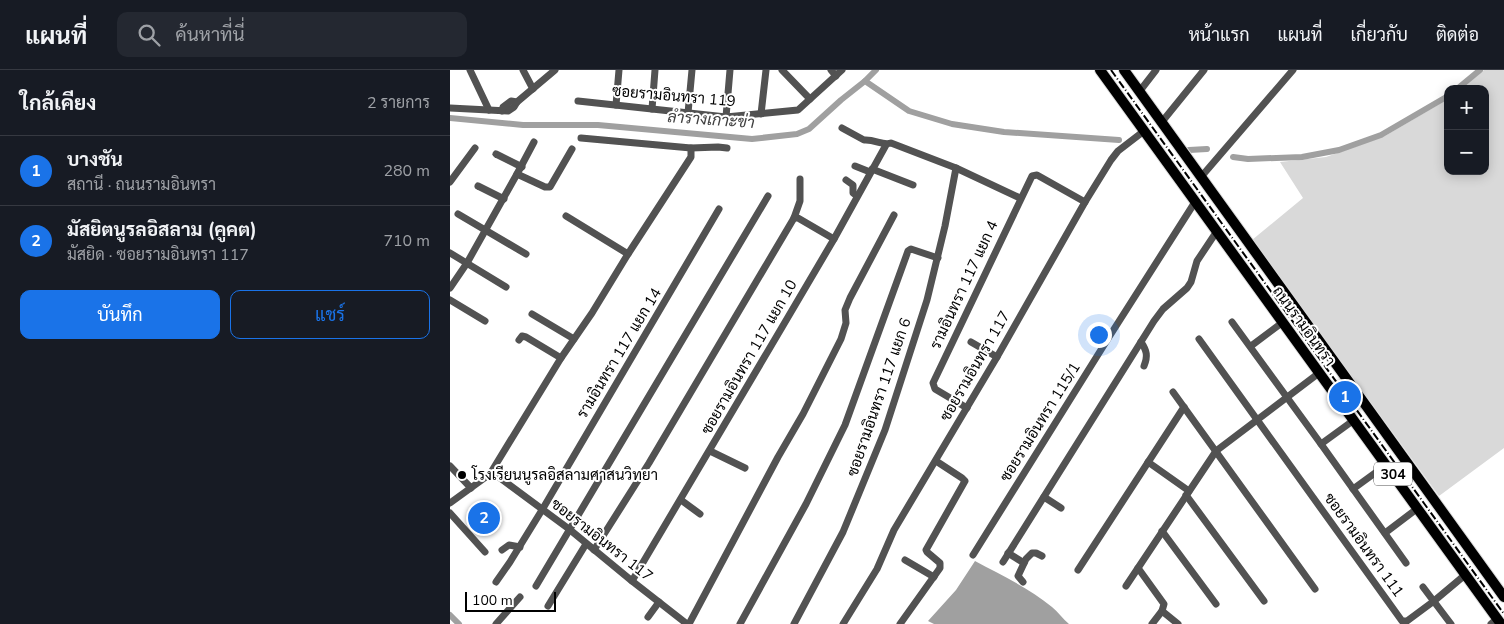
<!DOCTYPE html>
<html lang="th">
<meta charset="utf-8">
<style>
:root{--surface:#171b24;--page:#242831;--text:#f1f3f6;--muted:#9ea1a6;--line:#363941;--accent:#1a73e8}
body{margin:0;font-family:"Nunito Sans",Sarabun,sans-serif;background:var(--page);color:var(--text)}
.controls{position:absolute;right:15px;top:15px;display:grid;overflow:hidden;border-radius:10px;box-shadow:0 2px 12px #0003}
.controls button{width:45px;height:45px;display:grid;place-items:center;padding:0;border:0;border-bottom:1px solid var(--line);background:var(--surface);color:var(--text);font:25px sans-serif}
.scale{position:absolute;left:15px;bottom:12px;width:91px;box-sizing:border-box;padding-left:5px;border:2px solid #000;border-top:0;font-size:14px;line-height:18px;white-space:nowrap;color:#000;-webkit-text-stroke:4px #fff;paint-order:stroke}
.you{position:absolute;left:648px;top:264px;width:18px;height:18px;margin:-12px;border:4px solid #fff;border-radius:50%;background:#1a73e8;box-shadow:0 0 0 8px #1a73e833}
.badge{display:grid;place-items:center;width:32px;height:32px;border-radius:50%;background:var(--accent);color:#fff;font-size:16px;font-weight:700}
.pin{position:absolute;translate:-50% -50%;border:2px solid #fff;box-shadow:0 1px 5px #0006}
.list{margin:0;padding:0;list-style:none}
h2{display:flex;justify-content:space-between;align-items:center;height:65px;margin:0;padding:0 20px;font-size:21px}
h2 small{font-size:16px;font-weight:400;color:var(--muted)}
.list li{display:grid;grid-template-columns:32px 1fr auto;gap:15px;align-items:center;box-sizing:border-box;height:70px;padding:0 20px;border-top:1px solid var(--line)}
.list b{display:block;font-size:19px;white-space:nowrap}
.list p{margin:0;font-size:16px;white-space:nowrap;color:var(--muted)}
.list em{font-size:16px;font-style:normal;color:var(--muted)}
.actions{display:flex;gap:10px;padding:15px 20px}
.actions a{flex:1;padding:11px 0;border:1px solid var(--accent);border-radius:10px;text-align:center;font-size:18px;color:var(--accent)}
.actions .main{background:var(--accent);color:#fff}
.icon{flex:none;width:28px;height:28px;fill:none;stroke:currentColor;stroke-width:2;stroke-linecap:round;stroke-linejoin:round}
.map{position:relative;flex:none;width:1054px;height:554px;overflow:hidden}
header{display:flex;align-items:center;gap:30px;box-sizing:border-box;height:70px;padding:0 25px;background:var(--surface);border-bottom:1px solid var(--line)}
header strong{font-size:24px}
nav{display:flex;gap:28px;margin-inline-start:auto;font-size:18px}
.search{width:350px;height:45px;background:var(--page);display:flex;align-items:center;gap:12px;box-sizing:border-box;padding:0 18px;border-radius:10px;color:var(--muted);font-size:19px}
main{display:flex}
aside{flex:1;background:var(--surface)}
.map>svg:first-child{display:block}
.green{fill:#d9d9d9}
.water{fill:#a0a0a0}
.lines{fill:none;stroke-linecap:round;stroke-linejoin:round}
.canal{stroke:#a0a0a0;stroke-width:6}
.highway-casing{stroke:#dbdbdb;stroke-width:12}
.minor{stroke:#525252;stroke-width:7}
.highway{stroke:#000;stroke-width:10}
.rail{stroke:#000;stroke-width:2;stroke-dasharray:8 2.5 1 2.5;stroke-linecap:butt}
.poi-dot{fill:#000;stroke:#fff;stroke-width:2}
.labels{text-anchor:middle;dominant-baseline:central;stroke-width:4;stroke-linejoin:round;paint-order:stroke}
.shield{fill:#fff;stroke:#4c4c4c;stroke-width:1}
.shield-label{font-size:14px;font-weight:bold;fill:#000}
.street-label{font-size:15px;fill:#000;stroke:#fff}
.poi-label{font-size:15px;fill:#000;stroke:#fff;text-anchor:start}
.water-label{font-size:16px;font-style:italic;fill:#414141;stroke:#fff}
</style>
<header>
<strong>แผนที่</strong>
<div class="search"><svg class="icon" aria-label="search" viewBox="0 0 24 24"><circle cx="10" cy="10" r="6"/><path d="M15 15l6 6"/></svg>ค้นหาที่นี่</div>
<nav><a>หน้าแรก</a><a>แผนที่</a><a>เกี่ยวกับ</a><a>ติดต่อ</a></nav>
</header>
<main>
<aside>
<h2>ใกล้เคียง<small>2 รายการ</small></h2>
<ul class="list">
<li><span class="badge">1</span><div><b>บางชัน</b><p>สถานี · ถนนรามอินทรา</p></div><em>280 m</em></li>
<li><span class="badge">2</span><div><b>มัสยิตนูรลอิสลาม (คูคต)</b><p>มัสยิด · ซอยรามอินทรา 117</p></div><em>710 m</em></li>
</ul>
<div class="actions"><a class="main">บันทึก</a><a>แชร์</a></div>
</aside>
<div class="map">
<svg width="1054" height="554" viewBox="0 0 1054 554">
<rect width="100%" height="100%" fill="#fff"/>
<path class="green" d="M1034,0H1054V378L989,426L802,170L853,128L830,92L876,87L935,66L998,29V101H1035V19H1011Z"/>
<path class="water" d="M525,491C551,505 579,518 602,537C608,542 613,549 619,554H484L478,551L506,520Z"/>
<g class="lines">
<g class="canal">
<path d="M415,11L426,0"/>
<path d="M1007,19L1030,0"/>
<path d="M0,48L73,55H148L302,69L347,64L359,59L391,30L415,11L459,41L502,54L554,62L669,70"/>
<path d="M739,80L757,79"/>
<path d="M783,87L798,89L852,87L889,80L931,65L998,26"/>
<path d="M0,545L9,554"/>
</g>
<defs>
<g id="highway">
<path d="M650,0L1051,554"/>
<path d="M674,0L1054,527"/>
</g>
</defs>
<use href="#highway" class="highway-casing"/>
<g class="minor">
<path d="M20,0L39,40"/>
<path d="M73,0L83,19"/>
<path d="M332,0L360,29"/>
<path d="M381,0L386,6"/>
<path d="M689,22L706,0"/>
<path d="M128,31L276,47L348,40L392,0"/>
<path d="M166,35L169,0"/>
<path d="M0,38L58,41L64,37L67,32L105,0"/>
<path d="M202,39L205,0"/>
<path d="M52,41L53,37L61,31L67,32"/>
<path d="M238,43L242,0"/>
<path d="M311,44L316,0"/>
<path d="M276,47L280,0"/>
<path d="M711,53L754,0"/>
<path d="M392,58L414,70C425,69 433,76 441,73L506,98L570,128"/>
<path d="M131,68L241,78L268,77L277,78"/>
<path d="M46,84L72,97"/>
<path d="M405,96L420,102"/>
<path d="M422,99L463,115"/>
<path d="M67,104L84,72"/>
<path d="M751,107L843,0"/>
<path d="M396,110L403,115V123L407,126"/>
<path d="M0,112L25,78"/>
<path d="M28,116L54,129"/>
<path d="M8,144L76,184"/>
<path d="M116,146L178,184"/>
<path d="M344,148H348L384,169"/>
<path d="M0,183L56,217"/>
<path d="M0,218L17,193L67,104L95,117H100L122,79"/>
<path d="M0,230L35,251"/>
<path d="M82,244L124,269"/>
<path d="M782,252L871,374L956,493"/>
<path d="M749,269L952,551H957L984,531L1015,505"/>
<path d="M69,270L72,266L76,267L111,288"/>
<path d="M521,272L547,287"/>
<path d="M691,272C697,281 698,286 694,296"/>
<path d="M801,276L833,252"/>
<path d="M723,322L865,519"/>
<path d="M517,338L485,319L483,313L582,106L587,105L635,132"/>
<path d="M871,374L904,350"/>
<path d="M260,381L295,398"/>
<path d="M698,392L739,421"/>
<path d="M0,396L21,418"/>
<path d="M40,404L46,405L119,459L182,511L237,554"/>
<path d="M903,419L936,395"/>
<path d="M736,425L814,531"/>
<path d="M594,427L611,438"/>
<path d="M231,430L250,444"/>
<path d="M0,433L40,404L111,288L142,243L178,184L241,87V78"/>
<path d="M0,443L35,482"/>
<path d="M712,461L766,534"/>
<path d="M935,463L968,438"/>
<path d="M52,480L59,475L70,477"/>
<path d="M144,480L199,393L344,148L350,131V109"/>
<path d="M558,483L574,493"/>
<path d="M523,485L659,267L745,132"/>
<path d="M455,490L484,507"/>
<path d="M553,492L704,251L713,239L737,218L741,212L747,191L767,161"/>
<path d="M688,498L714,534L712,541L702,554"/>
<path d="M628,500L734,337"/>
<path d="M182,511L331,259L384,169L436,75"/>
<path d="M46,512L60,492L92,440L269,139"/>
<path d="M573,512L568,506L576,489L582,483H586L592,486"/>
<path d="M86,516L318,126"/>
<path d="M676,516L766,381L869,303"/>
<path d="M973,517L1001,554"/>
<path d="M98,536L136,474"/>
<path d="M712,541L728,554"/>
<path d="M198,547L209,532"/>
<path d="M46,554L70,527"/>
<path d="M239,554L328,387L353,344L391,269L396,253L395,240L400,228L444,145"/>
<path d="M290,554L356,434L395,355L458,181L461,179L488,188"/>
<path d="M344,554L393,462L435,360L477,230L495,156L506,98"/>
<path d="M393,554L427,499L444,460L547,287L635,132L661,90L668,81L694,61"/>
<path d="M450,554L490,498V493L477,482L476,480L515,411L512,408L486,391"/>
<path d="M1041,554L1047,549"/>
</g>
<use href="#highway" class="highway"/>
<path class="rail" d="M661,0L1054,544"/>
</g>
<circle class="poi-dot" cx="12" cy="405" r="5"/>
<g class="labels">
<rect class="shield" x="924" y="392.5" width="38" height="23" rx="4"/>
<g class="shield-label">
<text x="943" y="404">304</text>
</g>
<g class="street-label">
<text transform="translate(224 26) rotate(5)">ซอยรามอินทรา 119</text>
<text transform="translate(514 215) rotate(-65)">รามอินทรา 117 แยก 4</text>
<text transform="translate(854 256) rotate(54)">ถนนรามอินทรา</text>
<text transform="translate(169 283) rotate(-59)">รามอินทรา 117 แยก 14</text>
<text transform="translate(299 287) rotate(-60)">ซอยรามอินทรา 117 แยก 10</text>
<text transform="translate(525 296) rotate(-60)">ซอยรามอินทรา 117</text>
<text transform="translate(429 327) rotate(-71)">ซอยรามอินทรา 117 แยก 6</text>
<text transform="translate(590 352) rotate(-58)">ซอยรามอินทรา 115/1</text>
<text transform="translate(152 470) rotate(38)">ซอยรามอินทรา 117</text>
<text transform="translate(914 475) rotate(54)">ซอยรามอินทรา 111</text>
</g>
<g class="poi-label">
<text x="22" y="405">โรงเรียนนูรลอิสลามศาสนวิทยา</text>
</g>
<g class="water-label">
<text transform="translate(261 50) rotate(4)">ลำรางเกาะข่า</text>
</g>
</g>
</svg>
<div class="controls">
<button>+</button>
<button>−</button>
</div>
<div class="scale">100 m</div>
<div class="you"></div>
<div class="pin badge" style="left:895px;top:327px">1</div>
<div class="pin badge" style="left:34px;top:448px">2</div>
</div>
</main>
